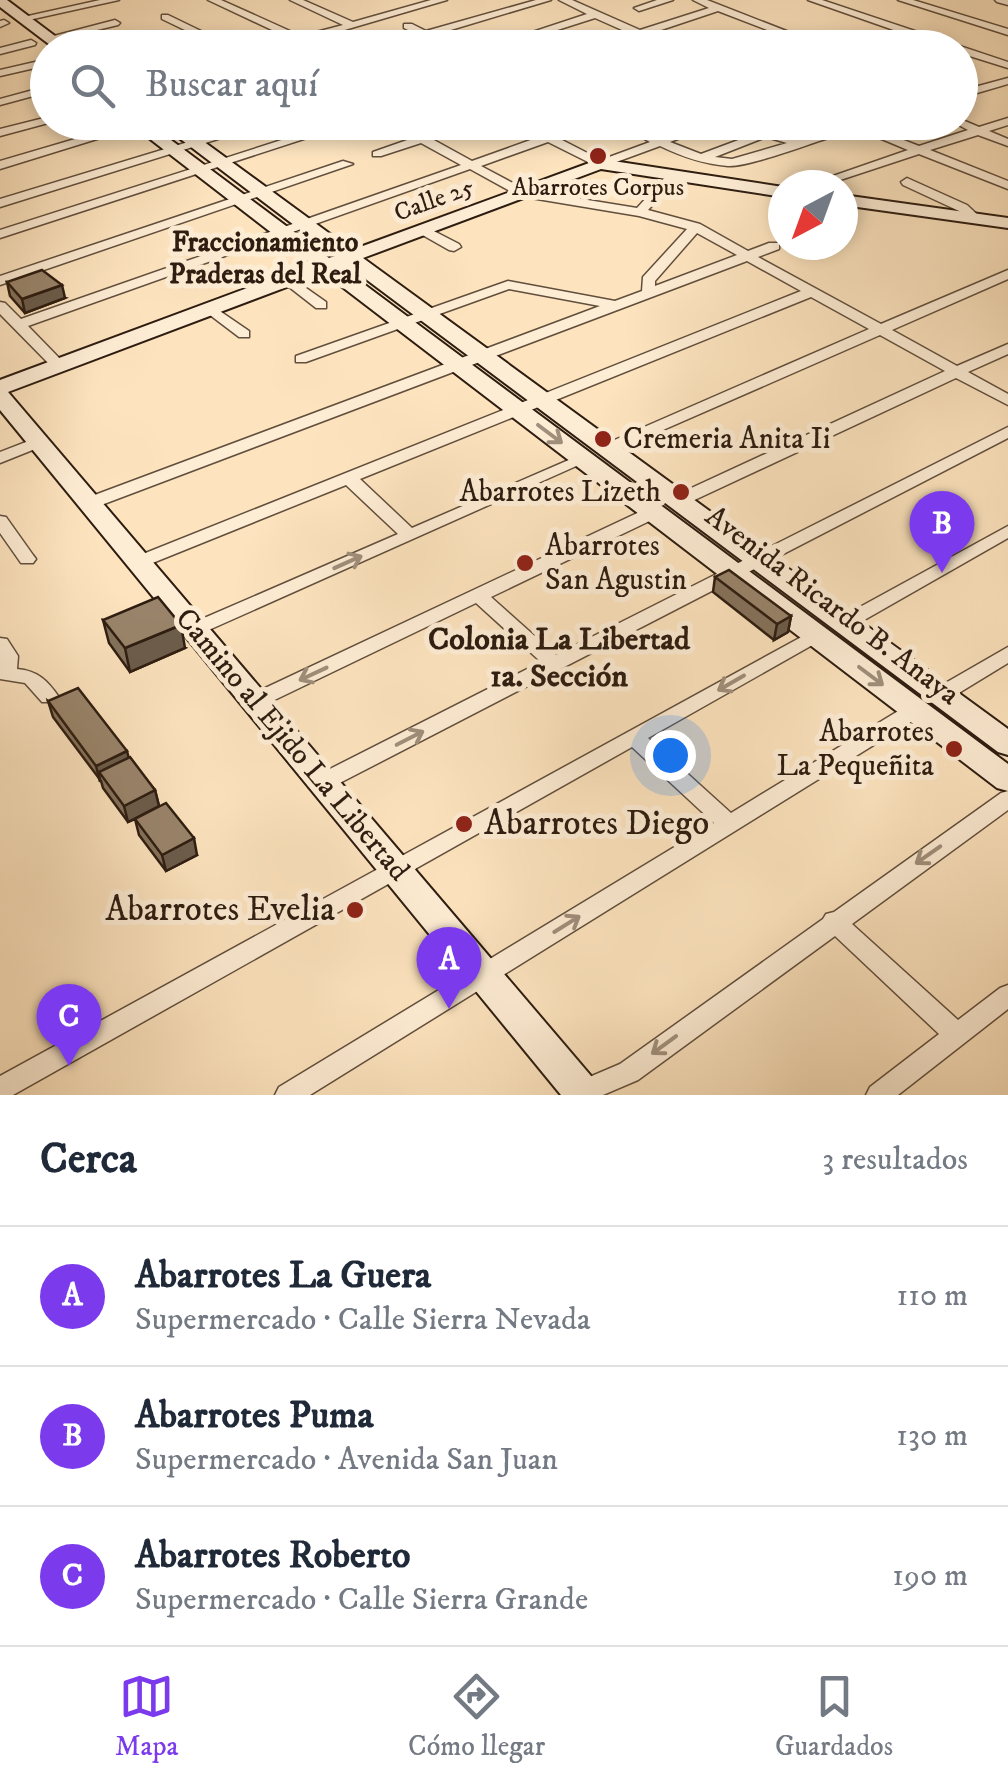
<!DOCTYPE html>
<html lang="es">
<meta charset="utf-8">
<style>
:root{--surface:#fff;--page:#f2f2f3;--text:#1f2937;--muted:#747a83;--line:#e0e1e3;--accent:#7c3aed}
body{margin:0;font-family:"IM FELL DW Pica",serif;background:var(--page);color:var(--text)}
.compass{position:absolute;left:768px;top:170px;width:90px;height:90px;border-radius:50%;background:var(--surface);box-shadow:0 5px 15px #0003;rotate:221deg}
.you{position:absolute;left:670px;top:755px;width:35px;height:35px;margin:-25px;border:8px solid #fff;border-radius:50%;background:#1a73e8;box-shadow:0 0 0 15px #1a73e833}
.badge{display:grid;place-items:center;width:65px;height:65px;border-radius:50%;background:var(--accent);color:#fff;font-size:32px;font-weight:700}
.pin{position:absolute;translate:-50% -82px;filter:drop-shadow(0 2px 5px #0008)}
.pin::after{content:'';position:absolute;top:52px;width:35px;height:30px;background:inherit;clip-path:polygon(0 0,100% 0,50% 100%)}
.list{margin:0;padding:0;list-style:none}
h2{display:flex;justify-content:space-between;align-items:center;height:130px;margin:0;padding:0 40px;font-size:42px}
h2 small{font-size:32px;font-weight:400;color:var(--muted)}
.list li{display:grid;grid-template-columns:65px 1fr auto;gap:30px;align-items:center;box-sizing:border-box;height:140px;padding:0 40px;border-top:2px solid var(--line)}
.list b{display:block;font-size:38px;white-space:nowrap}
.list p{margin:0;font-size:32px;white-space:nowrap;color:var(--muted)}
.list em{font-size:32px;font-style:normal;color:var(--muted)}
.icon{flex:none;width:55px;height:55px;fill:none;stroke:currentColor;stroke-width:2;stroke-linecap:round;stroke-linejoin:round}
.map{position:relative;flex:none;width:1008px;height:1095px;overflow:hidden}
.search{position:absolute;background:var(--surface);box-shadow:0 5px 15px #0003;left:30px;right:30px;top:30px;height:110px;display:flex;align-items:center;gap:25px;box-sizing:border-box;padding:0 35px;border-radius:55px;color:var(--muted);font-size:38px}
.sheet{height:550px;background:var(--surface)}
nav{display:flex;justify-content:space-around;align-items:center;box-sizing:border-box;height:140px;border-top:2px solid var(--line);background:var(--surface);font-size:28px;color:var(--muted)}
nav a{display:grid;justify-items:center;gap:5px}
nav .on{color:var(--accent)}
.map>svg:first-child{display:block}
.lines{fill:none;stroke-linecap:round;stroke-linejoin:round}
.street-casing{stroke:#614e3c;stroke-width:3}
.secondary-casing{stroke:#2d1c10;stroke-width:4}
.street{fill:#feedd5;fill-rule:evenodd}
.secondary{fill:#feedd5;fill-rule:evenodd}
.wall{fill:#84725c;stroke:#2d1c10;stroke-width:2.5}
.shaded-wall{fill:#6b5c4b;stroke:#2d1c10;stroke-width:2.5}
.building{fill:#99846b;stroke:#2d1c10;stroke-width:2.5}
.oneway{stroke:#a08f7c}
.poi-dot{fill:#8f2418;stroke:#feedd5;stroke-width:4}
.labels{text-anchor:middle;dominant-baseline:central;stroke-width:10;stroke-linejoin:round;paint-order:stroke}
.far-poi-label{font-size:25px;fill:#2d1c10;stroke:#feedd5}
.far-street-label{font-size:25px;fill:#2d1c10;stroke:#feedd5}
.far-neighbourhood-label{font-size:28px;font-weight:bold;fill:#2d1c10;stroke:#feedd5}
.poi-label{font-size:30px;fill:#2d1c10;stroke:#feedd5;text-anchor:start}
.street-label{font-size:30px;fill:#2d1c10;stroke:#feedd5}
.neighbourhood-label{font-size:32px;font-weight:bold;fill:#2d1c10;stroke:#feedd5}
.near-poi-label{font-size:35px;fill:#2d1c10;stroke:#feedd5;text-anchor:start}
</style>
<div class="map">
<svg width="1008" height="1095" viewBox="0 0 1008 1095">
<rect width="100%" height="100%" fill="#fde4bf"/>
<filter id="stains"><feTurbulence type="fractalNoise" baseFrequency=".002" numOctaves="4"/><feColorMatrix values="0 0 0 0 .2 0 0 0 0 .09 0 0 0 0 .02 0 0 0 .5 -.17"/></filter>
<radialGradient id="worn" r=".72"><stop offset=".6" stop-color="#630" stop-opacity="0"/><stop offset="1" stop-color="#630" stop-opacity=".3"/></radialGradient>
<g class="lines">
<defs>
<g id="street">
<path d="M100,0H119L24,21L19,18Z"/>
<path d="M208,0H221L301,36L343,25L290,0H303L353,22L431,0H447L283,48H265L291,39Z"/>
<path d="M536,0H551L434,35L457,48H443L424,38L391,48H373L416,34L404,28V24H412L426,31Z"/>
<path d="M559,0H572L640,30L709,8L693,0H707L830,48H814L718,11L649,34L676,48H661L639,37L609,48H592L631,34L595,18L501,48H484L587,14Z"/>
<path d="M657,0H673L639,11L634,8Z"/>
<path d="M808,0H822L1008,62V68L960,53V48H945Z"/>
<path d="M898,0H913L1008,29V35Z"/>
<path d="M995,0H1008V5L997,2Z"/>
<path d="M162,15H168L236,48H222L162,19Z"/>
<path d="M115,20L120,23L118,25L51,41L46,38Z"/>
<path d="M0,21L4,20L9,23L0,27Z"/>
<path d="M145,39L149,40V44L120,48Z"/>
<path d="M352,39L368,48H355L347,42Z"/>
<path d="M31,40L36,43L35,45L0,54V48Z"/>
<path d="M48,59V65L0,76V70Z"/>
<path d="M1008,78V84L960,98V91Z"/>
<path d="M48,86V92L0,105V99Z"/>
<path d="M48,117V122H52L0,136V129Z"/>
<path d="M1008,118V125L989,131L1008,139V146L978,135L930,150L1008,181V189L919,154L825,185H807L908,150L841,122H857L919,146L968,130L953,122H960V119L979,127Z"/>
<path d="M133,122H152L0,169V161Z"/>
<path d="M254,122H273L0,207V199Z"/>
<path d="M338,122H356L0,238V230Z"/>
<path d="M386,122H400L423,135L460,122H478L432,139L472,161L539,137L512,122H527L601,160L650,142L612,122H627L661,138L704,122H721L670,142L701,154L765,130L799,140L828,134V138C807,145 748,167 728,166C703,164 683,157 660,146L600,168L548,142L481,166L526,190L637,208L668,174H676V180L648,210L700,224L748,251L769,243H779V249L758,257L881,324L1008,270V279L892,330L957,366L1008,344V354L968,372L1008,394V405L956,378L686,504H674L672,500L674,496L945,371L880,335L615,451H603L601,448L603,445L869,329L811,297L360,479L412,528L578,456H590L592,459L202,633H188L186,629L188,625L398,534L346,485L145,566H133L130,562L133,558L801,291L747,261L96,507H84L82,503L84,499L600,306L509,289L306,362H296V356L508,281L615,301L642,291L643,277L687,229L639,216L519,196L470,169L28,326L64,363V369H54L0,314V302L5,303L21,319L461,165L421,143L381,156H373V152L413,138ZM766,137L787,143L732,159L715,157ZM697,233L737,255L655,286V281Z"/>
<path d="M343,161L353,164L0,285V276Z"/>
<path d="M907,178L967,205L981,218L971,221L959,211L903,185L901,182Z"/>
<path d="M424,226L459,244L461,247L454,251L449,250L419,233L418,230Z"/>
<path d="M289,276L326,302V308H316L284,283L282,280Z"/>
<path d="M211,305L249,331V337H239L206,312V306Z"/>
<path d="M1008,427V438L330,788L323,790L316,788L313,782L316,776L541,662L476,603L262,706H248L245,701L248,696L648,508H660L662,512L660,516L491,597L556,655Z"/>
<path d="M39,437L47,442L45,445L0,463V452Z"/>
<path d="M0,516L6,517L33,555L36,559L33,563H21L0,533Z"/>
<path d="M1008,526V538L852,627L845,629L836,623L838,619Z"/>
<path d="M816,629L825,635L823,639L648,738L731,813L908,705H922L925,710L922,715L310,1095H275L279,1087L714,823L632,747L13,1095H0V1076Z"/>
<path d="M0,638L7,639L18,656L17,669C38,671 47,680 59,697L56,702H42L25,683L0,679Z"/>
<path d="M1008,647V663L949,699H935L932,694L935,689Z"/>
<path d="M1008,791V810L852,924L958,1020L1000,988L1008,985V1009L898,1095H866L870,1087L939,1034L835,936L638,1080L603,1095H571L573,1084L620,1064L823,919L826,914L834,912L1001,793Z"/>
</g>
<g id="secondary">
<path d="M0,0H7L71,48H54L0,7Z"/>
<path d="M128,122H147L329,258L335,256L158,122H177L352,250L600,159L783,187V197L601,169L363,258L1008,729V755L998,752L347,265L341,267L1008,764V791L997,788L324,273L8,392L597,1083L602,1095H561L0,410V380L312,264Z"/>
<path d="M843,195L1008,218V228L843,205Z"/>
</g>
</defs>
<use href="#street" class="street-casing"/>
<use href="#secondary" class="secondary-casing"/>
<use href="#street" class="street"/>
<use href="#secondary" class="secondary"/>
</g>
<g class="wall">
<path d="M7,282L65,298L25,313L10,296Z"/>
<path d="M715,577L791,616L788,632L774,640L713,592Z"/>
<path d="M103,620L185,648L130,672L109,643Z"/>
<path d="M48,701L128,757L155,790L159,806L197,855L166,871L139,835L135,819L128,822L103,788L101,781L53,717Z"/>
</g>
<g class="shaded-wall">
<path d="M62,285L65,298L25,313L22,299Z"/>
<path d="M791,616L788,632L774,640L777,624Z"/>
<path d="M181,625L185,648L130,672L125,648Z"/>
<path d="M127,751L131,767L99,772L100,782L96,766Z"/>
<path d="M155,790L159,806L128,822L124,806Z"/>
<path d="M194,838L197,855L166,871L162,855Z"/>
</g>
<g class="building">
<path d="M42,270L62,285L22,299L7,282Z"/>
<path d="M729,570L791,616L777,624L715,577Z"/>
<path d="M158,597L181,625L125,648L103,620Z"/>
<path d="M78,688L127,751L96,766L48,701Z"/>
<path d="M130,757L155,790L124,806L99,772Z"/>
<path d="M166,803L194,838L162,855L135,819Z"/>
</g>
<defs><path id="oneway-shaft" d="M-6 0H5M1.5-3L5.5 0L1.5 3" fill="none" stroke-width="1.6" stroke-linecap="round" stroke-linejoin="round" transform="scale(2.5)"/></defs>
<g class="oneway">
<use href="#oneway-shaft" transform="translate(550 434) rotate(37)"/>
<use href="#oneway-shaft" transform="translate(348 562) rotate(-24)"/>
<use href="#oneway-shaft" transform="translate(313 674) rotate(155)"/>
<use href="#oneway-shaft" transform="translate(871 676) rotate(37)"/>
<use href="#oneway-shaft" transform="translate(731 683) rotate(150)"/>
<use href="#oneway-shaft" transform="translate(410 738) rotate(-27)"/>
<use href="#oneway-shaft" transform="translate(928 855) rotate(145)"/>
<use href="#oneway-shaft" transform="translate(567 924) rotate(-32)"/>
<use href="#oneway-shaft" transform="translate(664 1045) rotate(144)"/>
</g>
<g class="poi-dot">
<circle cx="598" cy="156" r="10"/>
<circle cx="603" cy="439" r="10"/>
<circle cx="681" cy="492" r="10"/>
<circle cx="525" cy="563" r="10"/>
<circle cx="954" cy="749" r="10"/>
<circle cx="464" cy="824" r="10"/>
<circle cx="355" cy="910" r="10"/>
</g>
<g class="labels">
<g class="far-poi-label">
<text x="598" y="187">Abarrotes Corpus</text>
</g>
<g class="far-street-label">
<text transform="translate(434 200) rotate(-20)">Calle 25</text>
</g>
<g class="far-neighbourhood-label">
<text x="265" y="242">Fraccionamiento<tspan x="265" dy="32">Praderas del Real</tspan></text>
</g>
<g class="poi-label">
<text x="623" y="439">Cremeria Anita Ii</text>
<text x="661" y="492" text-anchor="end">Abarrotes Lizeth</text>
<text x="545" y="546">Abarrotes<tspan x="545" dy="34">San Agustin</tspan></text>
<text x="934" y="732" text-anchor="end">Abarrotes<tspan x="934" dy="34">La Pequeñita</tspan></text>
</g>
<g class="street-label">
<text transform="translate(832 606) rotate(37)">Avenida Ricardo B. Anaya</text>
<text transform="translate(292 745) rotate(50)">Camino al Ejido La Libertad</text>
</g>
<g class="neighbourhood-label">
<text x="559" y="640">Colonia La Libertad<tspan x="559" dy="37">1a. Sección</tspan></text>
</g>
<g class="near-poi-label">
<text x="484" y="824">Abarrotes Diego</text>
<text x="335" y="910" text-anchor="end">Abarrotes Evelia</text>
</g>
</g>
<rect width="100%" height="100%" filter="url(#stains)"/>
<rect width="100%" height="100%" fill="url(#worn)"/>
</svg>
<svg class="compass" viewBox="-18 -18 36 36"><path d="M0-13l5 13h-10z" fill="#e53935"/><path d="M0 13l5-13h-10z" fill="#747a83"/></svg>
<div class="you"></div>
<div class="pin badge" style="left:449px;top:1009px">A</div>
<div class="pin badge" style="left:942px;top:573px">B</div>
<div class="pin badge" style="left:69px;top:1066px">C</div>
<div class="search"><svg class="icon" aria-label="search" viewBox="0 0 24 24"><circle cx="10" cy="10" r="6"/><path d="M15 15l6 6"/></svg>Buscar aquí</div>
</div>
<section class="sheet">
<h2>Cerca<small>3 resultados</small></h2>
<ul class="list">
<li><span class="badge">A</span><div><b>Abarrotes La Guera</b><p>Supermercado · Calle Sierra Nevada</p></div><em>110 m</em></li>
<li><span class="badge">B</span><div><b>Abarrotes Puma</b><p>Supermercado · Avenida San Juan</p></div><em>130 m</em></li>
<li><span class="badge">C</span><div><b>Abarrotes Roberto</b><p>Supermercado · Calle Sierra Grande</p></div><em>190 m</em></li>
</ul>
</section>
<nav>
<a class="on"><svg class="icon" aria-label="map" viewBox="0 0 24 24"><path d="M3 6l6-2 6 2 6-2v14l-6 2-6-2-6 2zM9 4v14M15 6v14"/></svg>Mapa</a>
<a><svg class="icon" aria-label="directions" viewBox="0 0 24 24"><path d="M12 3l9 9-9 9-9-9zM9 14v-3h6M13 9l2 2-2 2"/></svg>Cómo llegar</a>
<a><svg class="icon" aria-label="saved" viewBox="0 0 24 24"><path d="M7 4h10v16l-5-4-5 4z"/></svg>Guardados</a>
</nav>
